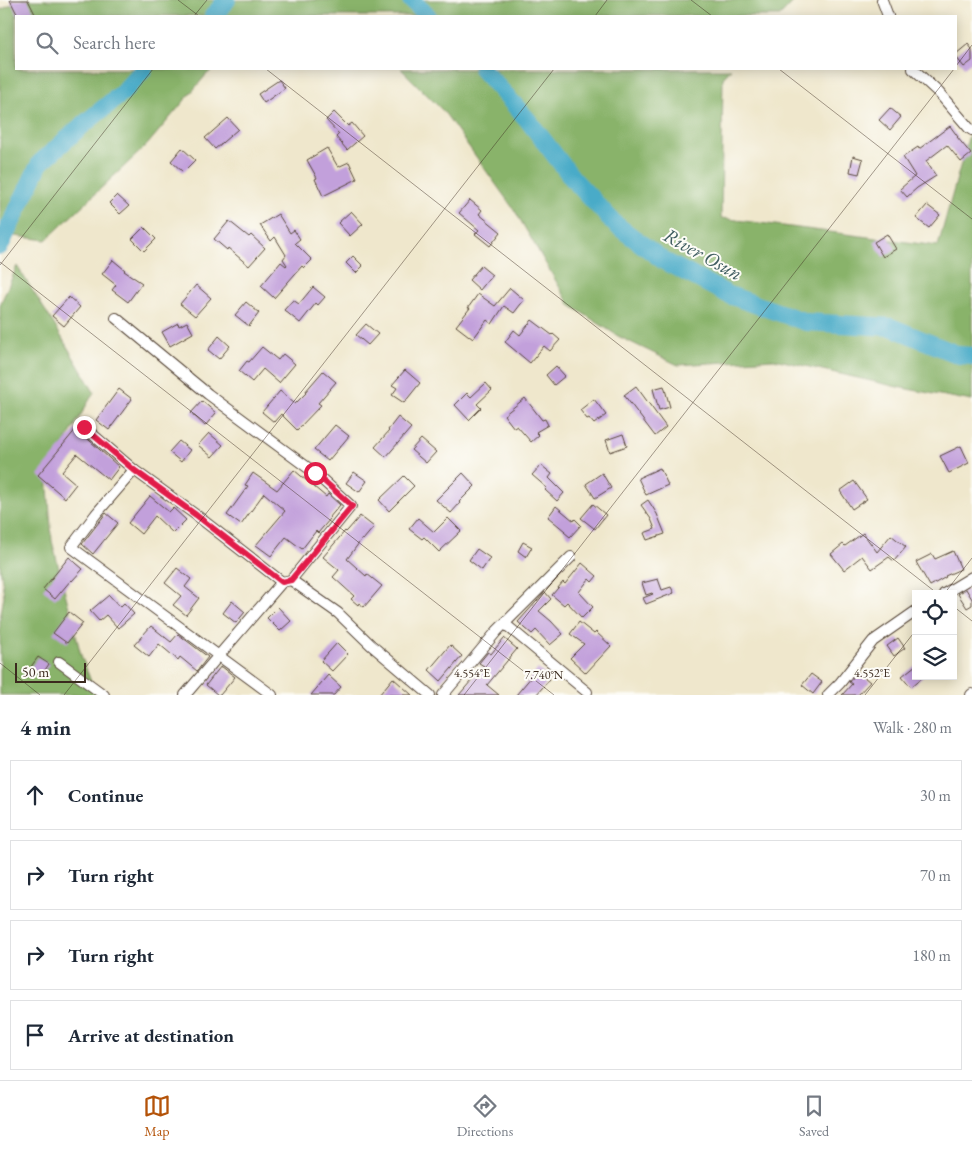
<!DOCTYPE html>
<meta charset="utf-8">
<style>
:root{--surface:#fff;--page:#f2f2f3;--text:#1f2937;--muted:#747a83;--line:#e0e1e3;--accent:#b45309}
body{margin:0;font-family:"EB Garamond",serif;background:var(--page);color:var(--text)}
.controls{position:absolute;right:15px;bottom:15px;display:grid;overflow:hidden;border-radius:0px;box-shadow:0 2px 12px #0003}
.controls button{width:45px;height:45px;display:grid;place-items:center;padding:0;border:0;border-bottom:1px solid var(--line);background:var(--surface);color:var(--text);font:25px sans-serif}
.scale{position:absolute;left:15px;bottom:12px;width:71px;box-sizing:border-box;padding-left:5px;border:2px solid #3b2a1e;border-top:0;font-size:14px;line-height:18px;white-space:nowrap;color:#3b2a1e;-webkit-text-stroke:4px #fdfcf7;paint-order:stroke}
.stop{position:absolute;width:15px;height:15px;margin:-11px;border:4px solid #e11d48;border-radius:50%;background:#fff}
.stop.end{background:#e11d48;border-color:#fff;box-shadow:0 1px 5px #0008}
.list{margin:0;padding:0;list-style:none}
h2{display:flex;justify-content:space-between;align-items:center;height:65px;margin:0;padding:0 20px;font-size:21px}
h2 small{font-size:16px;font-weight:400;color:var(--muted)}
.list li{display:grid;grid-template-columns:32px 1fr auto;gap:15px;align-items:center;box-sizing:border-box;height:70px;margin:0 10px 10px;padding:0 10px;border:1px solid var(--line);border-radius:0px}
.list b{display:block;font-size:19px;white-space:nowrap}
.list em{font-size:16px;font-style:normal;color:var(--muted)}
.icon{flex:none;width:28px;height:28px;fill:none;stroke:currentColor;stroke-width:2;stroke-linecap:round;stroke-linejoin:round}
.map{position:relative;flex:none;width:972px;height:695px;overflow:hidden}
.search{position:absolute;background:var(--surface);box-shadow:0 2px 12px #0003;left:15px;right:15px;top:15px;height:55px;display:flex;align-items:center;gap:12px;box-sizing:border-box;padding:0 18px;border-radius:0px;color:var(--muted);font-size:19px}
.sheet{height:385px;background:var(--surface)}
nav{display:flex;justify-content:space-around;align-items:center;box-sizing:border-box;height:70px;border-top:1px solid var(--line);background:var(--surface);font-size:14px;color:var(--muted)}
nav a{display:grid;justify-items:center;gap:2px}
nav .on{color:var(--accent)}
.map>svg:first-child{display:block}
.forest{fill:#89b36b;stroke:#626e44}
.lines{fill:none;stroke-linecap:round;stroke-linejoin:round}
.river{stroke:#49abc8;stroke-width:18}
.building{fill:#c2a0db}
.street-casing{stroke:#564638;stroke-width:12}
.street{stroke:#fff;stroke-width:10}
.route{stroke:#e11d48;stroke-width:6}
.ticks{fill:none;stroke:#3b2a1e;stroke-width:1;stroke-opacity:0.45}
.labels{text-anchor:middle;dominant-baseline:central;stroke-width:4;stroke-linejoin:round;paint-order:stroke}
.water-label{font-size:20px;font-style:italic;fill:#415e62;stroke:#fdfcf7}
.ticks-label{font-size:12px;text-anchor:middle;fill:#3b2a1e;stroke:#fdfcf7;stroke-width:4;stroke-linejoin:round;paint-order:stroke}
</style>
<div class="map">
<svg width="972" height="695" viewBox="0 0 972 695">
<rect width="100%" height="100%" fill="#fdfcf7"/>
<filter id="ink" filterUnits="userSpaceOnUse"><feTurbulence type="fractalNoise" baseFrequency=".02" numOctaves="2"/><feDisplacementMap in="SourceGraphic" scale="10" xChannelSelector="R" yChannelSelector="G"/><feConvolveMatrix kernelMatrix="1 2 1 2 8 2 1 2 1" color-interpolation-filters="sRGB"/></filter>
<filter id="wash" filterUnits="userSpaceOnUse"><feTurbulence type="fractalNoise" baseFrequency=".0096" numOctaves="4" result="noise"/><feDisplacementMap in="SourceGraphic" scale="20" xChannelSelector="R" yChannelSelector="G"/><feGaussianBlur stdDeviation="1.12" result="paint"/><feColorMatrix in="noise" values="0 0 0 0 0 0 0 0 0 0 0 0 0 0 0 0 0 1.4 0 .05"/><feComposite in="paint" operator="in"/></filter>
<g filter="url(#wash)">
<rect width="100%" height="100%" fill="#efe7cc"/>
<g class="forest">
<path d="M22,0H795L780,16H16V69H213L206,75L147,145L46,240L0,234V10Z"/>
<path d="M401,69H731L723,78L721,218L938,246L972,124V401L902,388L774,359L678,365L618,336L570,305L515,211L444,112Z"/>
<path d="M17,266L52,321L94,392L47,474L52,541L81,655L96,695H0V619L4,596L0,566V305Z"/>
</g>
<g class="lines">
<g class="river">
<path d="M411,0L428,16"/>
<path d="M213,16L227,0"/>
<path d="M482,69L527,119L573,179L615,224L664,261L729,295L806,322L891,327L959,355L972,356"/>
<path d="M0,246L40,163L78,129L121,94L144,69"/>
</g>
</g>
<g id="blocks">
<g class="building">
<path d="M10,0H28L36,16H18Z"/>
<path d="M968,44L972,49V61L964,67L956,57V54Z"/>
<path d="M279,80L285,88L264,103L258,94Z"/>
<path d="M890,108L901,117L890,130L879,120Z"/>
<path d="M334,112L348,126L352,123L363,136L347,150L336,137L339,134L326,120Z"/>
<path d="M228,118L238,129L215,149L205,138Z"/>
<path d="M950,126L958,137H957L971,154L961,162L947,145L926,161L936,176L917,188L907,197L900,189L915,176L903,157L918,147L919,149Z"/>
<path d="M182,148L195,160L183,172L171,161Z"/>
<path d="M327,148L338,167L349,162L357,179L323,196L315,179L317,178L307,160Z"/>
<path d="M853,156L863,159L859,174L850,172Z"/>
<path d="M117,195L129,206L120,214L109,203Z"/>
<path d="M470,200L482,210L479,214L501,232L490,246L475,234L479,230L459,213Z"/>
<path d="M927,205L940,215L929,228L916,218Z"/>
<path d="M351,211L363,224L350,236L338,223Z"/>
<path d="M278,214L290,233L294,230L300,239L295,243L312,260L304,268L302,266L274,298L261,286L281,262L286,266L287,265L283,259L286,255L275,237L271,241L260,225Z"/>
<path d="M229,221L249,237L251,235L265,248L249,266L228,248L227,250L214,239Z"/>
<path d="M144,227L156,239L144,251L132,239Z"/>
<path d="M887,234L896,249L883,257L874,242Z"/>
<path d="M353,256L363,266L356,273L346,263Z"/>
<path d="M113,260L125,270L124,271L142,283L128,302L112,290L116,285L102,274Z"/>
<path d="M481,266L492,275L480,290L469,280Z"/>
<path d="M196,285L211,298L195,316L180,304Z"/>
<path d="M313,287L325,297L318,305L316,303L300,323L284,310L293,300L299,304Z"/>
<path d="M510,288L524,300L514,313L504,306L492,324L487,320L473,339L456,326L470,308H468L478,294L495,306Z"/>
<path d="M69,297L80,307L64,326L52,316Z"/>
<path d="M246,302L259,313L249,326L235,315Z"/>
<path d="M532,320L552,335L553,334L560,340L550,351L544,346L530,363L505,342L514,330L520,335Z"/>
<path d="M187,322L193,333L170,346L162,332L178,323L179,326Z"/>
<path d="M366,324L378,334L368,345L356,335Z"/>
<path d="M219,336L230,346L219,359L208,350Z"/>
<path d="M262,347L278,360L283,354L295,364L279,383L263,369L252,382L239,371L247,361L249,362Z"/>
<path d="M556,366L565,376L554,385L546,375Z"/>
<path d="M405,370L420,383L404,403L392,395L397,388L392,385Z"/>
<path d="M323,371L336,382L318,403L321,405L297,430L281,414L274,422L262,412L280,391L295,404L306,393L305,392Z"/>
<path d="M486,383L492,390L477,404L481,408L469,420L455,405L467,393L471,397Z"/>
<path d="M636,386L666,427L655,436L624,395Z"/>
<path d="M664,386L670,407L659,410L653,389Z"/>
<path d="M119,389L132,399L109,430L96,420Z"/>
<path d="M525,398L542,420L545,419L548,425L536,432L539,435L531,442L517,426L514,428L504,415Z"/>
<path d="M594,399L606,415L594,424L589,418L587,419L580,410Z"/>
<path d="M202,401L216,413L205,426L191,413Z"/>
<path d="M398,417L411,428L386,457L375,447L389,431L388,430Z"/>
<path d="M335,425L349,436L328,461L314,450Z"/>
<path d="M77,428L80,432L119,467L109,480L77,454L62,472L76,484L65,498L38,475Z"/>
<path d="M209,433L223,445L212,457L198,445Z"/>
<path d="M623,434L627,446L610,452L606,440Z"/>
<path d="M421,439L436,452L426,463L411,450Z"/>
<path d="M179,441L190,450L181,462L169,452Z"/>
<path d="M961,446L969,463L949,473L940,456Z"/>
<path d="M541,465L552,474L549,478L564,493L557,501L545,490L547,488L532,475Z"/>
<path d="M660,468L668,485L646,495L638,478Z"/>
<path d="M294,470L326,497L328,494L340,505L329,518L330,519L318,533L316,531L302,549L286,537L271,556L256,545L285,511L264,493L241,525L227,515L248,486L245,485L253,473L277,490Z"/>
<path d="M354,472L367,481L359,492L346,483Z"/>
<path d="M463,473L475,486L459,502L460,503L451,513L436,500Z"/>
<path d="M602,473L611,488L595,498L586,484Z"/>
<path d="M404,476L414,486L389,511L379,500Z"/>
<path d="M854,481L867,499L852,509L840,491Z"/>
<path d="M150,496L169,512L173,508L186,520L173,533L155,516L141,534L128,523Z"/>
<path d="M648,500L657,514L665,534L647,540L644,533L655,529L651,519L641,505Z"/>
<path d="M593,504L606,515L595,529L581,518Z"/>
<path d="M556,506L574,521L575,519L581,525L570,537L564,532L565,531L548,517Z"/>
<path d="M106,513L118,523L93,554L82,544Z"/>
<path d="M360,516L374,527L363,540L362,539L347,559L366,576L367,574L382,586L364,607L359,603L358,605L351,599L354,596L333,577L339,570L323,557L345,531L346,532L348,530Z"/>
<path d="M418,518L434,532L448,518L461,531L439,552L424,537L422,539L409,529Z"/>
<path d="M863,533L877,552L891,535L906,547L894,561L889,557L872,569L862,556L844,570L831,554L843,544L845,546Z"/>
<path d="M523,542L532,547L526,557L518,551Z"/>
<path d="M477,549L490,558L482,570L469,560Z"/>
<path d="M953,551L961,569L945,576L946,577L930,586L916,562L932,554L935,559Z"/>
<path d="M69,557L83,569L72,581L71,580L55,599L43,589Z"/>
<path d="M582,563L597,576L592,582L589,579L579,592L593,607L582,618L567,602L564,605L552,595L563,582L565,584Z"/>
<path d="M177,568L191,579L185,587L199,598L186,615L173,605L181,596L165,583Z"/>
<path d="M658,579L662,590L671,587L674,593L646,604L643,598L653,594L652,593L646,595L642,583Z"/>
<path d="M966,589L972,599V605L967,608L958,594Z"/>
<path d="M545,592L551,599L539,611L551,621L563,634L550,645L536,630L532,634L518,622Z"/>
<path d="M109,595L120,607L124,603L134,614L118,628L106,615L99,621L90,611Z"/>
<path d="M232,601L245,612L236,623L223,613Z"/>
<path d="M278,607L291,621L280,631L267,618Z"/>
<path d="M69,612L83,623L67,643L53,633Z"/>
<path d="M579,622L594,634L596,632L611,646L586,673L570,658L584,644L570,634Z"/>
<path d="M151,626L171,642L178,634L208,657L197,671L180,657L178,660L159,644L149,657L134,645Z"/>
<path d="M504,638L517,649L487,685L499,695H459L484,666L479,663L488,652L491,654Z"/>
<path d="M898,638L905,648L894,656L887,646Z"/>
<path d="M337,643L348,654L332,671L321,661Z"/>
<path d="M450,645L462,656L441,681L429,670Z"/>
<path d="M38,657L49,664L41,676L30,668Z"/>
<path d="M916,665V676H924L911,687L902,676Z"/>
<path d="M221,666L235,677L220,695H218L206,685Z"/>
<path d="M538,669L550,679L536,695H516Z"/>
<path d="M858,672L870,682L858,695H842L852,684L849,682Z"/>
<path d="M811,674L822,682L813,694L802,685Z"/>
<path d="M328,675L341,687L334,695H311Z"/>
<path d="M393,678L412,695H379Z"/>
</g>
</g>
</g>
<g filter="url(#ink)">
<use href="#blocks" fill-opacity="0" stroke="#564638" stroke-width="1"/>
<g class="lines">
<defs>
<g id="street">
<path d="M882,0L888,16"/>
<path d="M913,69L939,93L969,128L972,130"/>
<path d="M84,427L134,470L196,515L282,582L291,580L351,506L315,473L208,394L116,318"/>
<path d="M134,470L96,514L71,547L272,695"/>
<path d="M291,580L338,613L371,645L430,695"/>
<path d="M944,594L972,577"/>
<path d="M505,624L587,692"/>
<path d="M59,662L104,695"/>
<path d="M185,695L282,582"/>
<path d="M443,695L497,631L571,557"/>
<path d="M828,695L840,683L873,641L916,611"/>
<path d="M971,695L972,694"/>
</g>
</defs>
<use href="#street" class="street-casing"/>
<use href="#street" class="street"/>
</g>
</g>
<g class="lines" filter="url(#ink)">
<path class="route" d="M84,427L134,470L196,515L282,582L291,580L352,506L315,473"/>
</g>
<path class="ticks" d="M178,0L199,16M691,0L712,16M194,16L207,0M595,16L607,0M956,66L972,45M266,69L938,594M779,69L972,219M0,262L554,695M0,265L153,69M944,594L972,558M953,606L972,621M0,663L40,695M64,695L554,69M464,695L954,69M865,695L916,630"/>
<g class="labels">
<g class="water-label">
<text transform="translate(703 254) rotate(29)">River Osun</text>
</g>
</g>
<g class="ticks-label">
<text x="472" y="677">4.554°E</text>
<text x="872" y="677">4.552°E</text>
<text x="544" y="679">7.740°N</text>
</g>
</svg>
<div class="controls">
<button><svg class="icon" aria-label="locate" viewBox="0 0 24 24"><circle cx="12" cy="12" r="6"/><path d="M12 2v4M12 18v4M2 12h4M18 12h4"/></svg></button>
<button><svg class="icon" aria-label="layers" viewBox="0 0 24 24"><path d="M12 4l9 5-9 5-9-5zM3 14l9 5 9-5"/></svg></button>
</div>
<div class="scale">50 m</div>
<div class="stop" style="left:315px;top:473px"></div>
<div class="stop end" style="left:84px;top:427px"></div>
<div class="search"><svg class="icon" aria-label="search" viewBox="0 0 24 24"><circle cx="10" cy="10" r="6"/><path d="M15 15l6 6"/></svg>Search here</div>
</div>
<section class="sheet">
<h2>4 min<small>Walk · 280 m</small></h2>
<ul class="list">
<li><svg class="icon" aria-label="ahead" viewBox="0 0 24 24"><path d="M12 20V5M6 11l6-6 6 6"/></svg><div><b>Continue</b></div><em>30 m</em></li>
<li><svg class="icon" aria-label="right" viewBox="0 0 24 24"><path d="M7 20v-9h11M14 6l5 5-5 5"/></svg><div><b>Turn right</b></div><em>70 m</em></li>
<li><svg class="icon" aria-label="right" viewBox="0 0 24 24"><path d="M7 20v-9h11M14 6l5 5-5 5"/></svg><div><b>Turn right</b></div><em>180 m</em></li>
<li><svg class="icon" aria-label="arrive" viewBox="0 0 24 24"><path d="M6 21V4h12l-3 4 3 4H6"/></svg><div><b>Arrive at destination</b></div></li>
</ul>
</section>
<nav>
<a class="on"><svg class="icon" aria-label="map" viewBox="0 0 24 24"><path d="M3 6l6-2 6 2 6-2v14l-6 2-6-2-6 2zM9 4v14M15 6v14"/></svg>Map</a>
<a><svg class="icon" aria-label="directions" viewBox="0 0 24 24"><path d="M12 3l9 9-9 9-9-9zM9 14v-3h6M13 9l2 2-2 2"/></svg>Directions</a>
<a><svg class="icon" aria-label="saved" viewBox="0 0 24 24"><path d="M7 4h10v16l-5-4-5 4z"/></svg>Saved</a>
</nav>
